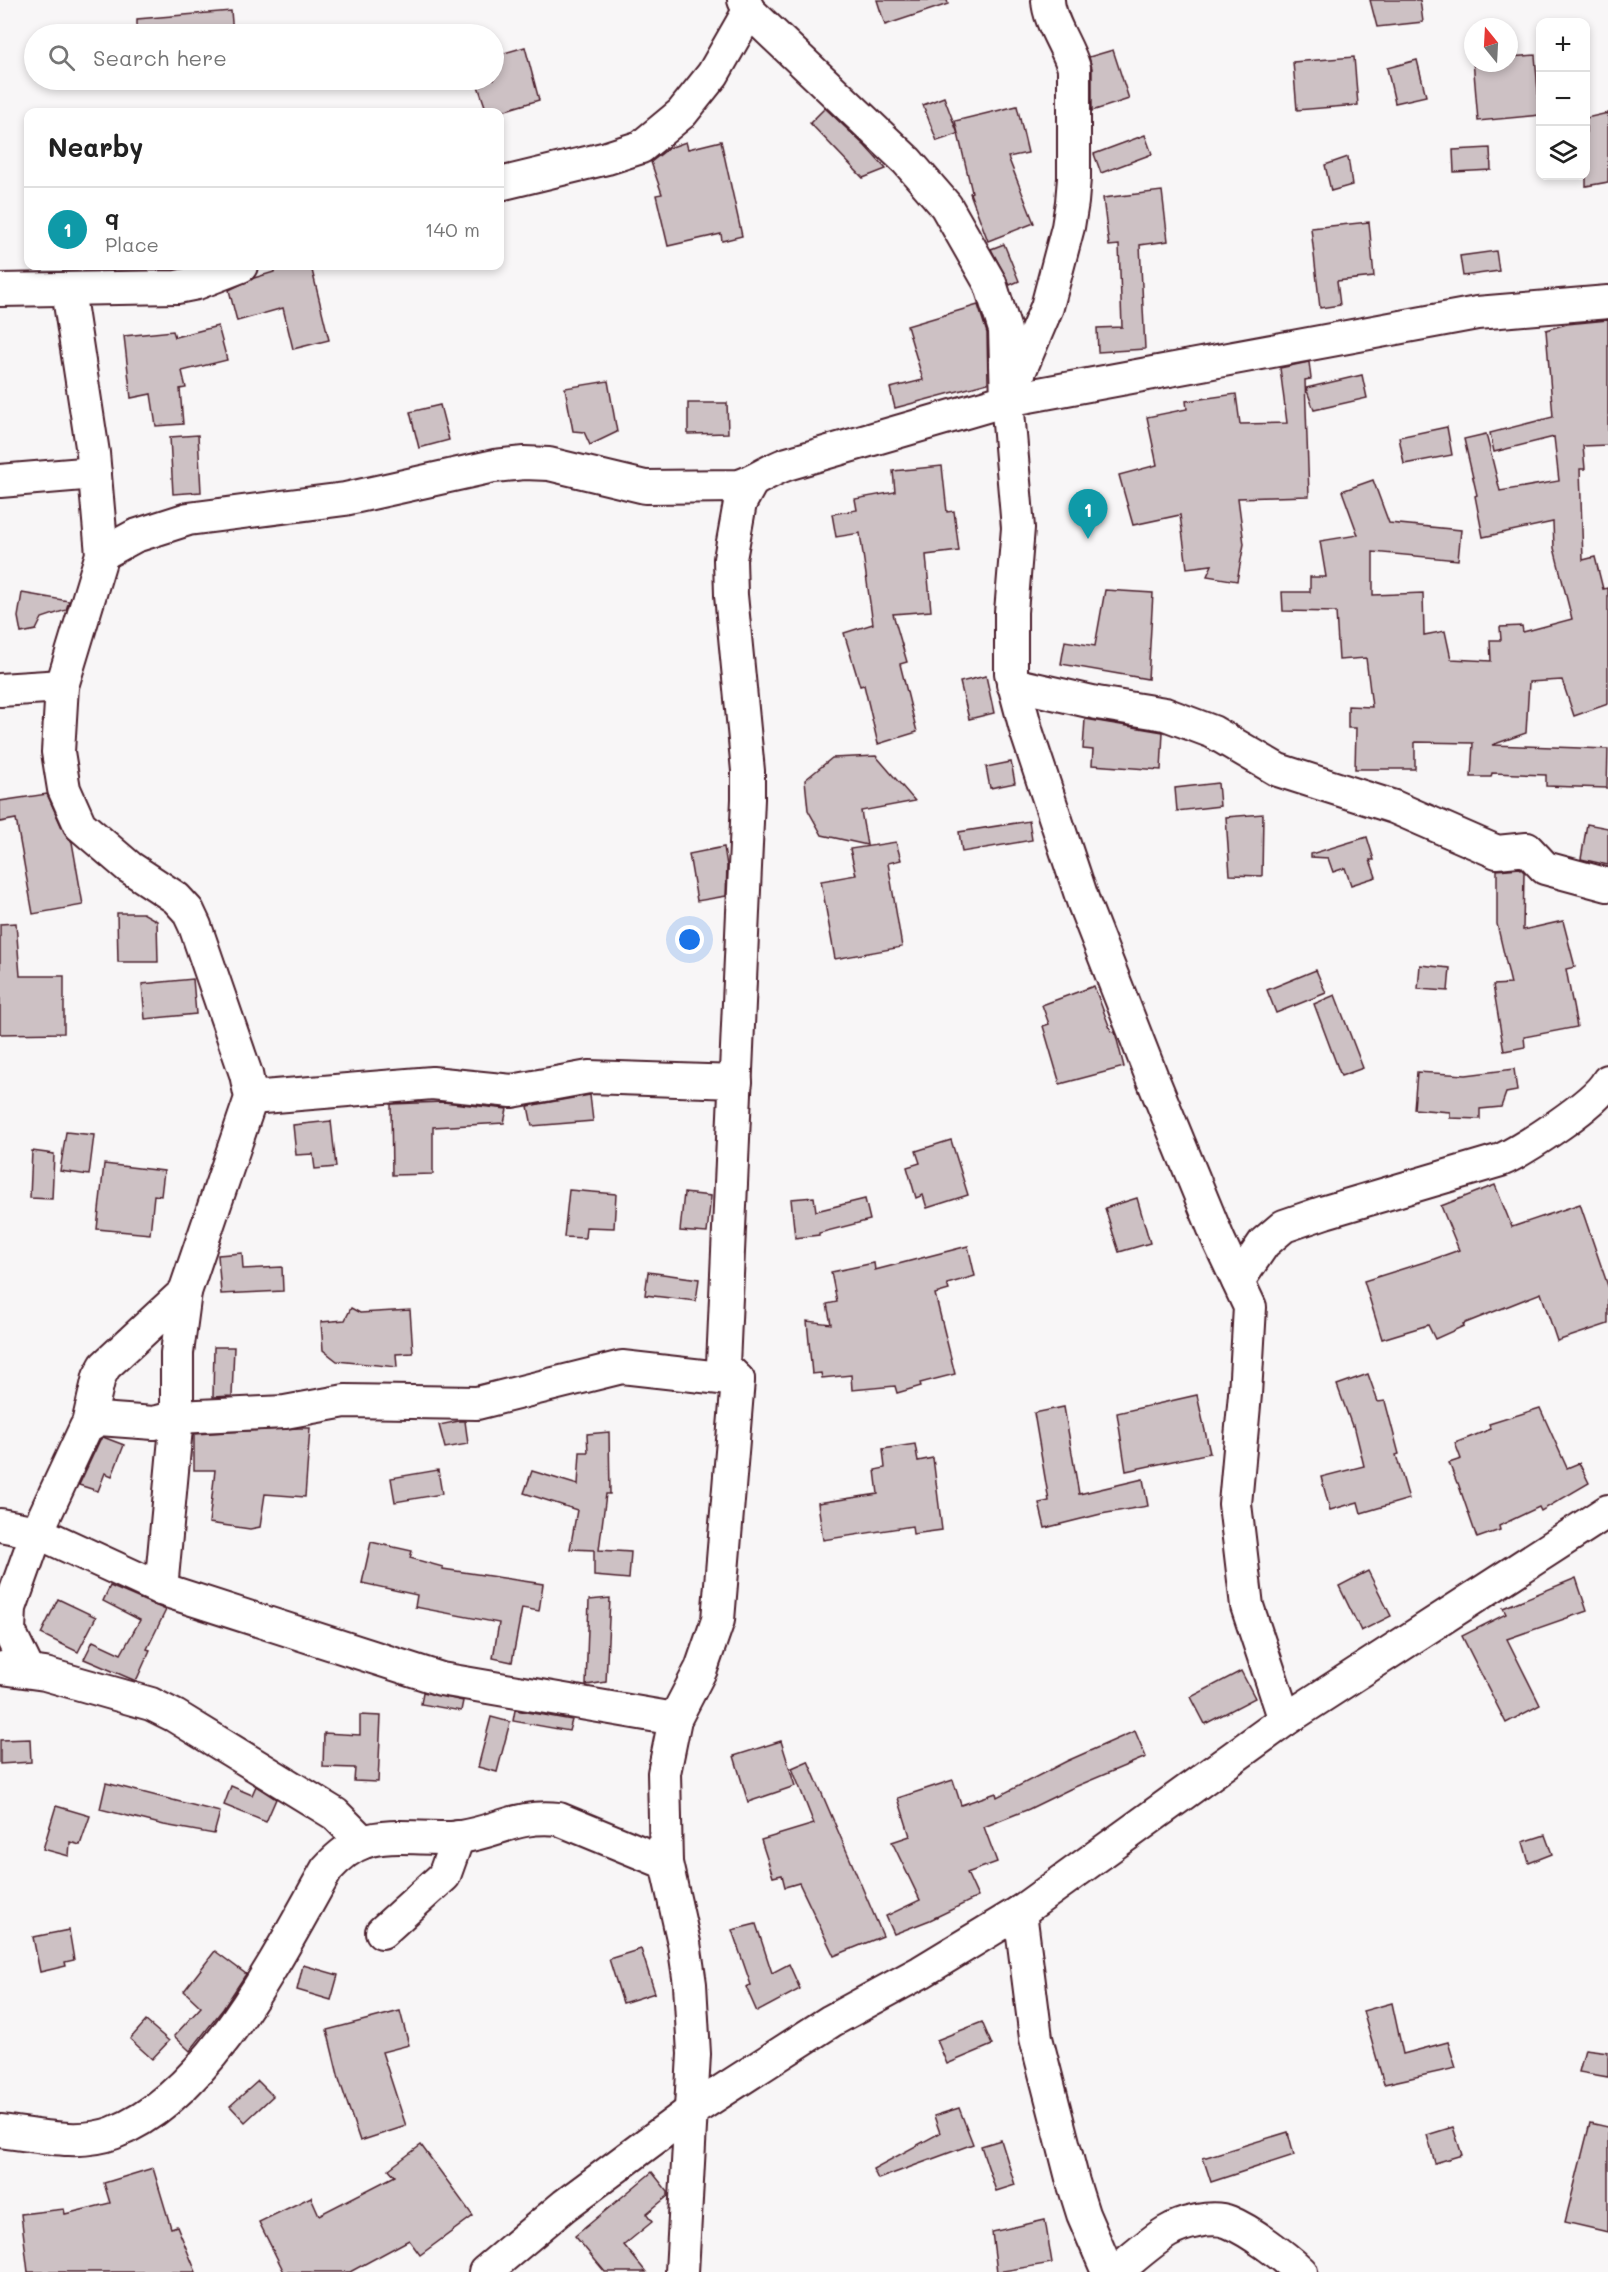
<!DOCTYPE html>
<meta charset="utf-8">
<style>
:root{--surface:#fff;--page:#f6f6f6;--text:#222;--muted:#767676;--line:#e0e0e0;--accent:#4a1f2b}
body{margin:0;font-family:Mali,sans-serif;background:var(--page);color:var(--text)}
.controls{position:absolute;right:18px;top:18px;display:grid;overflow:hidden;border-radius:12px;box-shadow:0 3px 9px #0003}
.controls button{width:54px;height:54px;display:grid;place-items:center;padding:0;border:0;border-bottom:2px solid var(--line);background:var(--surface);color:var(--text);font:30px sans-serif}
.compass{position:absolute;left:1464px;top:18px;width:54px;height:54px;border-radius:50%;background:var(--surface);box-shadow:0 3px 9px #0003;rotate:342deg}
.you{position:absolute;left:690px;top:940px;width:21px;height:21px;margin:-15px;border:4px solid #fff;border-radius:50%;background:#1a73e8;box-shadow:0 0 0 9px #1a73e833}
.badge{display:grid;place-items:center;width:39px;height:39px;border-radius:50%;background:var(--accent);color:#fff;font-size:20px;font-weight:700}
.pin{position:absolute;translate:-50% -50px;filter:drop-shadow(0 2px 3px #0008)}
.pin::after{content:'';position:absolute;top:32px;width:21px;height:18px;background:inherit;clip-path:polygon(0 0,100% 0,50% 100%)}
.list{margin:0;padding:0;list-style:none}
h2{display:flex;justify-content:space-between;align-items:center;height:78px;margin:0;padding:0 24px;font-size:26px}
h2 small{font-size:20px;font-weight:400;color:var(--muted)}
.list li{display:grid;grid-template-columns:39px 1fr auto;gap:18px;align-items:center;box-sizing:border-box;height:84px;padding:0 24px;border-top:2px solid var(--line)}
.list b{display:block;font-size:22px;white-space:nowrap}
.list p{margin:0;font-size:20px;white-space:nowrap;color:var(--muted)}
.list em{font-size:20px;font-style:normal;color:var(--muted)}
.icon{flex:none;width:33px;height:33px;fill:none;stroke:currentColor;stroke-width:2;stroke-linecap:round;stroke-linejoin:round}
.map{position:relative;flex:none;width:1608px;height:2272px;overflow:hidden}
.search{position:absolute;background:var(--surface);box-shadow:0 3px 9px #0003;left:24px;top:24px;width:480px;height:66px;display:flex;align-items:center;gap:15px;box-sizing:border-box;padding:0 21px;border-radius:33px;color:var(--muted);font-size:22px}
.panel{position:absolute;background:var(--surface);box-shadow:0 3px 9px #0003;left:24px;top:108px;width:480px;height:162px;border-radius:12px}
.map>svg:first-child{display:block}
.building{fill:#cdc1c4;stroke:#4a1f2b;stroke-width:1.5}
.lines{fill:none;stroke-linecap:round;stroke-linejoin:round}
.minor-casing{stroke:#4a1f2b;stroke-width:36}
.minor{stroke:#fff;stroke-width:32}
</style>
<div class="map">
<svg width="1608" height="2272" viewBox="0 0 1608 2272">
<rect width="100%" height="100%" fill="#f8f6f7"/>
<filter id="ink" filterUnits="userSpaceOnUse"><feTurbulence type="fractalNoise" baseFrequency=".0167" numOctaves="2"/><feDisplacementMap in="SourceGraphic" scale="12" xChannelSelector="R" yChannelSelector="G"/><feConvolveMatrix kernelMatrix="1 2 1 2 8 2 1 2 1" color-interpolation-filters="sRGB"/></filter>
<g filter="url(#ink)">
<g class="building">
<path d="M877,0H947L948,4L885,25Z"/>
<path d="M1370,0H1420L1423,22L1377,27Z"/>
<path d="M231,11L233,34H137V19Z"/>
<path d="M525,47L539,100L499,112H487L476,80H494V56Z"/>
<path d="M1113,50L1129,99L1092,111V68L1089,57Z"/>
<path d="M1535,55L1540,115L1478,121L1473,60V63H1509V57Z"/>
<path d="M1354,57L1358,105L1297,110L1293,62Z"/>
<path d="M1417,60L1426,96L1395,103L1387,68Z"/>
<path d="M944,97L958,134L937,141L923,105Z"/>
<path d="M1017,106L1028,153L1008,157L1034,223L988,241L970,193L972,192L955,121Z"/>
<path d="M825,108L865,146L886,169L863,178L810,123Z"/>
<path d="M1608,113V182L1586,186V118Z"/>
<path d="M1145,135L1152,154L1101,173L1094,154Z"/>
<path d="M721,141L742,236L722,241L721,234L668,246L656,195L662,194L651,162L669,148L686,142L688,149Z"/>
<path d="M1490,148L1491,170L1454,172L1453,150Z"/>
<path d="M1348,157L1352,185L1331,191L1325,165Z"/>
<path d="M1162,191L1168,241L1140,245L1145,349L1098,352L1097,328L1122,327L1119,245L1109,246L1103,198Z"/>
<path d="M1369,222L1374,277L1337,281L1340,305L1320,308L1311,228Z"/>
<path d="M1004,244L1019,281L1010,285L991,249Z"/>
<path d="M1496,251L1499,271L1463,276L1460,256Z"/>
<path d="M292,266H311L329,340L293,349L283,308L237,321L229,290L254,278L274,272V270Z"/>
<path d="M978,305L987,333L988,383L895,408L890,388L923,380L907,326Z"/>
<path d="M1608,320V445L1583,446L1585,469H1580L1583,560L1595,557L1603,589L1608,588V704L1574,716L1562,680L1529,682L1526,733L1492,745L1608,749L1607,788L1546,786V775L1492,773L1491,777H1471L1473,743L1415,742V769H1355L1356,728H1348V706L1372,707L1366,658L1339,660L1336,612L1283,611L1282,592H1310V577H1326L1320,541L1358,535L1342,491L1373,480L1389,523L1461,530L1458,560L1373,552V595L1423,593L1424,635L1445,631L1451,659L1491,661L1490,640H1501L1500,627L1522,626L1523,632L1572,619L1554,548L1553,522L1483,537L1475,496L1477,495L1464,439L1486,434L1500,491L1559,481L1554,437L1494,452L1490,433L1553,417L1546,330L1567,324Z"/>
<path d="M218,326L227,360L182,371L186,388L180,389L183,424L156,426L151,394L131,398L124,336L173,331L175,337Z"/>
<path d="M1309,362L1311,379L1305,380L1309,496L1238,498L1244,544L1237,581L1207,576L1212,565L1187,568L1180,515L1133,525L1119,475L1157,465L1147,417L1187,409L1186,401L1236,394L1240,424L1287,423L1280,368Z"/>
<path d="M1362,375L1367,398L1314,410L1306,388Z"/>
<path d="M608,381L617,432L590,445L584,432L573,431L565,388Z"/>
<path d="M688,403H727L728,433L688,434Z"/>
<path d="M440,405L449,440L419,448L410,412Z"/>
<path d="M1447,427L1452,455L1404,464L1399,437Z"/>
<path d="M198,435L201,492L173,494L170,437Z"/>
<path d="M942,466L947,512L954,511L959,551L926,555L931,611L893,614L907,662L900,664L917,732L878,744L864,685L860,686L844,633L873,624L860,533L836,537L832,514L857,510L855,499L895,492L893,471Z"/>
<path d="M1105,590L1153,593L1148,679L1061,664L1065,641L1095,646Z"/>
<path d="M22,593L69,601L66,610L42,618L36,630L21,633L18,617Z"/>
<path d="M986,676L994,713L969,719L960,682Z"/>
<path d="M1085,719L1163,732L1161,770L1092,765L1093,750L1083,749Z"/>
<path d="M876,756L915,801L861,811L867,845L822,835L808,810L805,780L832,758Z"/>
<path d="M1011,762L1015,783L990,788L986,767Z"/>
<path d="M1218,783L1220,806L1177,811L1175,788Z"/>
<path d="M47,794L64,832L72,842L83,905L33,914L16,819L0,822V801Z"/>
<path d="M1263,814L1262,876L1230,875L1226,817Z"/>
<path d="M1029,821L1032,840L962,852L959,832Z"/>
<path d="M1587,824L1608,828V865L1581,859Z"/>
<path d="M1367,837L1374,860H1370L1376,877L1351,885L1345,868L1333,872L1328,858L1311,857V854Z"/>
<path d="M896,842L901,860L888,863L902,947L835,959L821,881L856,875L850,849Z"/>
<path d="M724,847L727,866L726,896L697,901L689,854Z"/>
<path d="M1520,868L1524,872L1523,930L1563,921L1575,967L1566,969L1577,1027L1524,1037L1525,1047L1504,1051L1493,985L1511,984L1497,924V870Z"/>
<path d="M117,913H143L157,921L158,962H118Z"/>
<path d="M16,923L20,976H64V1033L0,1034V924Z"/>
<path d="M1420,965L1450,968L1448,991L1418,989Z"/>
<path d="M1316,970L1326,993L1276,1013L1267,990Z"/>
<path d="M193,979L196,1014L145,1019L142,984Z"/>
<path d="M1094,986L1111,1031L1115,1032L1124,1067L1060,1084L1043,1026L1049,1024L1042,1005Z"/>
<path d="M1335,995L1363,1068L1341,1076L1314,1004Z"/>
<path d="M1514,1069L1517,1091L1506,1093L1501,1107L1480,1109V1119L1450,1118V1112L1414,1109L1417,1072L1466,1075Z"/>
<path d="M590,1095L593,1121L532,1126L528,1106Z"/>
<path d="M443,1102L507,1109L504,1123L433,1127V1174L392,1175L391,1104Z"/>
<path d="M331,1121L336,1167L315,1169L313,1154L296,1155L293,1125Z"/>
<path d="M66,1132L94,1135L89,1175L60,1171Z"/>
<path d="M951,1140L968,1195L927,1208L923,1195L916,1198L907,1167L920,1163L916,1151Z"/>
<path d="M32,1151L54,1154L52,1199L30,1198Z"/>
<path d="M104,1164L164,1171L161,1196L154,1195L150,1234L97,1229Z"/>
<path d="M1495,1185L1512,1227L1580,1204L1608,1286V1324L1557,1341L1541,1293L1463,1324L1464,1326L1435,1339L1428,1325L1382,1339L1364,1281L1434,1259L1459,1250L1441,1206Z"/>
<path d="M569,1190L616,1194L614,1228L586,1227L585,1238L564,1237Z"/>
<path d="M684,1193L711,1196L707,1233L680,1231Z"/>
<path d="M814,1197L816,1211L865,1199L870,1220L819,1233V1235L795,1238L791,1199Z"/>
<path d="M1137,1198L1150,1243L1119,1252L1105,1208Z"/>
<path d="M968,1246L975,1276L947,1284L949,1290L935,1294L955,1374L920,1383L921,1386L897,1393L895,1386L852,1390L851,1375L822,1378L821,1373L812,1374L807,1321L831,1324L827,1304L837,1302L831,1272L874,1263L875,1270Z"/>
<path d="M242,1253L243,1269L282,1267L283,1291L221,1294L218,1255Z"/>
<path d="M648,1272L699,1279L696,1301L645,1295Z"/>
<path d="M351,1308L360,1313L410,1310L413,1353L396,1354L397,1367L337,1361L323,1350L321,1322L345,1320Z"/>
<path d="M214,1347H234L232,1396L213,1397Z"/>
<path d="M1368,1374L1378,1402L1385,1401L1399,1454L1396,1455L1409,1499L1361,1513L1358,1502L1330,1510L1321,1477L1364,1466L1354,1425L1352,1426L1337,1385Z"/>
<path d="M1197,1395L1210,1453L1126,1471L1117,1413Z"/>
<path d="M1064,1407L1079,1494L1143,1479L1148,1506L1101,1514L1045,1528L1039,1503L1049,1501L1034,1413Z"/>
<path d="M1540,1408L1567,1468L1579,1463L1589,1483L1541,1511L1539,1507L1499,1526L1500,1530L1477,1538L1458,1483H1457L1449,1463L1461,1459L1455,1443L1491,1429L1489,1424Z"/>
<path d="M459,1421H465L468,1444L445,1448L439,1425Z"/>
<path d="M299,1428H310L305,1497L265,1494L260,1527L250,1529L209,1523L215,1470H194V1434Z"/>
<path d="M609,1432L610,1494H606L599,1550L631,1552L629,1579L594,1576V1550L570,1549L577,1510L524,1493L532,1471L578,1485L580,1452H588L587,1434Z"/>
<path d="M103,1437L124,1445L112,1476L105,1473L98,1491L79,1485L100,1440Z"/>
<path d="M915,1444L918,1461L933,1458L942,1530L913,1534L912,1526L823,1540L818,1503L878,1494L875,1470L885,1468L883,1449Z"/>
<path d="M438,1470L442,1494L395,1502L391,1478Z"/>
<path d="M371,1542L412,1551L410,1558L443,1567V1569L543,1584L539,1611L522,1608L512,1662L493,1658L499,1623L415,1607L417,1595L362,1583Z"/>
<path d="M1368,1571L1391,1616L1361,1631L1339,1586Z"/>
<path d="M1576,1578L1587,1611L1507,1639L1540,1705L1506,1723L1462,1636L1506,1614L1503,1608Z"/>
<path d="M110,1586L166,1610L147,1649L150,1650L136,1681L84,1659L93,1641L121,1654L140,1620L103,1601Z"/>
<path d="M610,1598L606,1682L586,1685L589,1600Z"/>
<path d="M58,1599L96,1617L78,1652L41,1634Z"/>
<path d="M1241,1671L1255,1698L1205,1724L1191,1697Z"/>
<path d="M423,1692L463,1701L461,1711L421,1704Z"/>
<path d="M515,1710L572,1720L569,1731L513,1721Z"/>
<path d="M360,1715L381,1716L378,1782L354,1781L355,1768L323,1767L324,1733L360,1735Z"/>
<path d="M491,1717L510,1722L497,1772L478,1767Z"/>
<path d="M1135,1731L1146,1757L1070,1789L1029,1809L984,1827L997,1862L967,1873L978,1897L930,1920L894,1934L886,1916L920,1900L892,1842L910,1836L898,1798L953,1780L961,1805L996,1793L997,1797L1067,1761Z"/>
<path d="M30,1739L31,1762L0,1764V1740Z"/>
<path d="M781,1741L795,1786L748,1802L734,1756Z"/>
<path d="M808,1761L883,1936L834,1956L799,1883L785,1887L782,1875L773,1877L761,1840L814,1824L792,1768Z"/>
<path d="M106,1783L220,1812L214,1834L164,1825L100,1809Z"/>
<path d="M231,1786L252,1795L256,1786L276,1799L266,1822L224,1805Z"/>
<path d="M56,1806L90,1816L80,1845L70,1842L69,1856L43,1849Z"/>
<path d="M1545,1835L1552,1854L1529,1863L1523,1842Z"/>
<path d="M756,1924L772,1973L789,1964L800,1989L757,2012L746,1987L751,1985L732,1930Z"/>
<path d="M69,1930L74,1960L65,1962L66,1966L40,1972L33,1937Z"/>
<path d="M641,1949L655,1993L623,2003L609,1959Z"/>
<path d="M215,1951L246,1974L223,2009L190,2051L174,2036L201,2007L184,1991Z"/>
<path d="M303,1965L338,1975L331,2000L297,1990Z"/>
<path d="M1392,2003L1403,2054L1448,2042L1456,2068L1384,2084L1363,2011Z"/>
<path d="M400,2011L409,2045L382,2052L406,2126L360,2141L339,2079L327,2030Z"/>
<path d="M146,2021L169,2041L152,2059L130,2039Z"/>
<path d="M982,2022L992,2045L947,2064L937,2040Z"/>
<path d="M1585,2049L1608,2052V2077L1579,2072Z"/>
<path d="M258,2081L273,2096L245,2122L230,2106Z"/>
<path d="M959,2108L973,2144L878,2179L873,2169L940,2133L934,2116Z"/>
<path d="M1590,2123L1608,2127V2232L1565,2222Z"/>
<path d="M1453,2127L1462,2155L1435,2163L1427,2135Z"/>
<path d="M1288,2132L1294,2155L1211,2182L1203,2158Z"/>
<path d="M1001,2140L1015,2185L996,2191L981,2146Z"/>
<path d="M421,2145L473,2216L420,2255L409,2240L350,2272H284L259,2222L311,2197L319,2215L395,2176L389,2169Z"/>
<path d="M153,2168L171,2228L177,2226L196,2272H28L21,2214L64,2209L65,2214L110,2203L104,2183Z"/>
<path d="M652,2172L668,2192V2196L646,2214L652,2222L624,2245L646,2272H605L575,2236Z"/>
<path d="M1045,2220L1052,2263L997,2272L992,2232Z"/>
</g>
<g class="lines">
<defs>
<g id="minor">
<path d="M744,0L749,11L907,161L946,206L990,283L1005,330L1007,400L1018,528L1011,612V673L1027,733L1084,904L1153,1080L1219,1241L1250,1307L1245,1394L1235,1504L1247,1606L1285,1720"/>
<path d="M500,184L607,158L641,147L682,113L713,74L749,11"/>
<path d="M0,290L177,287L197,283L241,266"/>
<path d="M68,290L93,453L102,554L62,686L58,752L64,789L80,825L129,867L176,898L188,911L195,926L246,1074L251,1098L185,1292L177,1353V1417L161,1589"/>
<path d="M1010,394L1047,307L1068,227L1072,202L1074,178V68C1067,45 1049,22 1048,0"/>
<path d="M0,481L95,473"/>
<path d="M102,554L135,536L188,519L345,499L494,466L524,463L549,464L645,487L739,486C755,482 769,470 787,464L1007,400L1477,313L1608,302"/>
<path d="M1013,684L1097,703L1165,714L1213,732L1278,770L1394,807L1497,852L1527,849L1545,868L1608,885"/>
<path d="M0,690L62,686"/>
<path d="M251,1098L432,1083L512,1091L589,1077L736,1082"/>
<path d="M1238,1281L1264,1243L1284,1226L1325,1212L1501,1160C1525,1149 1596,1103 1608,1081"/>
<path d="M88,1424L99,1377L105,1366L185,1292"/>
<path d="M0,1525L37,1532L161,1589L441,1679L675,1719"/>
<path d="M2,1668L45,1674L151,1704L175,1716L335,1814L363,1842"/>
<path d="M28,1670L9,1631L10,1608L37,1532L86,1427L99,1419L154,1423L177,1417L285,1412L345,1401L477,1403L622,1367L738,1380"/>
<path d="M1020,1912L1036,2038L1073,2182L1083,2214L1108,2272"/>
<path d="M382,1932L444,1876L458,1837"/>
<path d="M0,2131C36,2135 78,2146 113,2133C210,2096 278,1955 327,1869C337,1858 349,1847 364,1842C391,1832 430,1841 460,1837C497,1832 518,1814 559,1819L666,1863"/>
<path d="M485,2272L565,2205L691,2111L831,2021L921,1972L1020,1912L1285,1720L1608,1511"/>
<path d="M682,2272L694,2054L690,1984L684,1943L666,1863L664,1773L675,1719L701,1669L718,1620L738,1380L723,1365L748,799V771L731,595L730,559L740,503L751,483"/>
<path d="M1116,2272C1132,2259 1149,2243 1167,2232C1182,2223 1212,2215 1229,2222C1251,2231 1284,2256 1301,2272"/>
</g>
</defs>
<use href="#minor" class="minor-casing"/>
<use href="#minor" class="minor"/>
</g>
</g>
</svg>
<div class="controls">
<button>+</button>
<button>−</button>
<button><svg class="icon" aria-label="layers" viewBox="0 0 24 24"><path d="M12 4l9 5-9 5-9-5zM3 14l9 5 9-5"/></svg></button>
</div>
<svg class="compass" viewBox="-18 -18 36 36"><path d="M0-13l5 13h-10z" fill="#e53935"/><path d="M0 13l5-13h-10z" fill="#767676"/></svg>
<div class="you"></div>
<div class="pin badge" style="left:1088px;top:539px;background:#0f9aa8">1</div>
<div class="search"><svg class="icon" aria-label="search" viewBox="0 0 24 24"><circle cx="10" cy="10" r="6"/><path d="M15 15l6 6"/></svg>Search here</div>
<section class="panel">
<h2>Nearby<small></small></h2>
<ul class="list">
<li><span class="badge" style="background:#0f9aa8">1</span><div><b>q</b><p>Place</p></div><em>140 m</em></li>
</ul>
</section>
</div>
